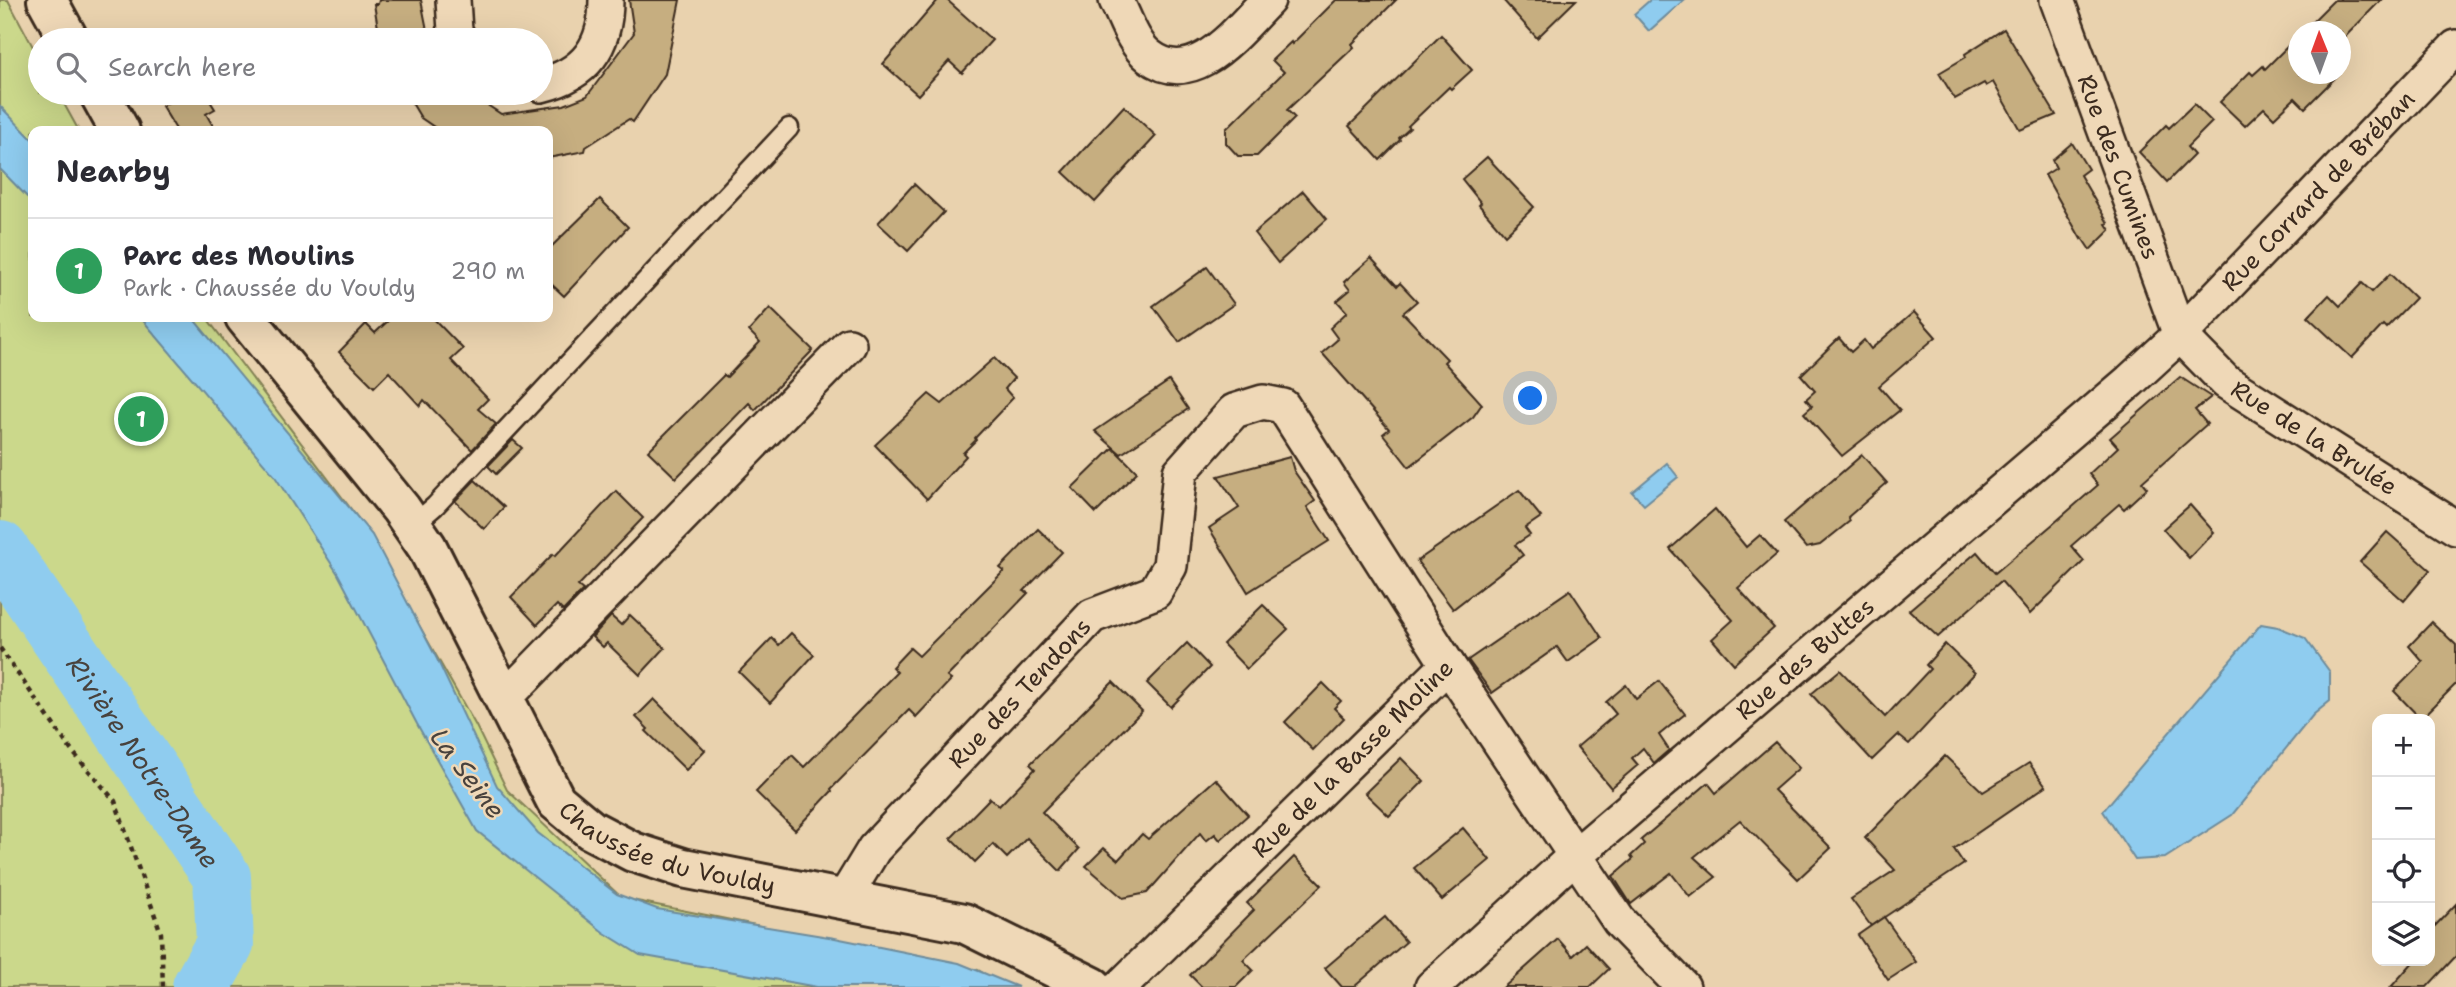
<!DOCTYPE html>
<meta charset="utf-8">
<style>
:root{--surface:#fff;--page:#f7f7f7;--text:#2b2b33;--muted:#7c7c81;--line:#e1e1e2;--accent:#c8321e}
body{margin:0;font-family:"Shantell Sans",sans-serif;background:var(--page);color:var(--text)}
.controls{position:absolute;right:21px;bottom:21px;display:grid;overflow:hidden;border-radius:14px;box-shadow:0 7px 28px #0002}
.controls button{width:63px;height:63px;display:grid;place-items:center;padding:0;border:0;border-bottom:2px solid var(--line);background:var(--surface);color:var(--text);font:35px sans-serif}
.compass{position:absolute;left:2288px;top:21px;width:63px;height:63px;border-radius:50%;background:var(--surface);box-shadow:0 7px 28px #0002;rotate:359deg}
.you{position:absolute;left:1531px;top:399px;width:24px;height:24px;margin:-18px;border:5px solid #fff;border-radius:50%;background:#1a73e8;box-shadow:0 0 0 10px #1a73e833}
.badge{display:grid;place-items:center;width:46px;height:46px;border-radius:50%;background:var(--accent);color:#fff;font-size:23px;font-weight:700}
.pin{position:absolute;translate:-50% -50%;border:4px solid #fff;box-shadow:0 2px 7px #0006}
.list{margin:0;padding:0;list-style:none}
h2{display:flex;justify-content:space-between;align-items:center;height:91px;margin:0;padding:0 28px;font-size:30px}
h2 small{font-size:23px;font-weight:400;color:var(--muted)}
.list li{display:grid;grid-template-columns:46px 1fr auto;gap:21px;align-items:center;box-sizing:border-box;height:105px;padding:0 28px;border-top:2px solid var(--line)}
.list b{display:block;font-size:26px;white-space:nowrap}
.list p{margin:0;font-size:23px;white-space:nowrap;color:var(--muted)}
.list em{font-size:23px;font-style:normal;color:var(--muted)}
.icon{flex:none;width:38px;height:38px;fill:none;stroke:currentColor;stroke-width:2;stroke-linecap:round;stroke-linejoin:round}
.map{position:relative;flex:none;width:2456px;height:987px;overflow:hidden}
.search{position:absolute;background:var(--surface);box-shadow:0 7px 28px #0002;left:28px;top:28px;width:525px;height:77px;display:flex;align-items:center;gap:18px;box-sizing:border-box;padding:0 24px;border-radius:38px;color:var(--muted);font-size:26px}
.panel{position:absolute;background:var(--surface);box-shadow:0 7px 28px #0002;left:28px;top:126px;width:525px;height:196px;border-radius:14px}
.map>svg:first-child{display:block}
.green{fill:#cbd88b;stroke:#838154;stroke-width:2}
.water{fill:#8fccef;stroke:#6d8b9b;stroke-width:2}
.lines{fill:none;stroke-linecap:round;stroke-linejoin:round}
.river{stroke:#8fccef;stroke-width:58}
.building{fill:#c6ae80;stroke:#3b2a1e;stroke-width:2}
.service-casing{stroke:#3b2a1e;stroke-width:23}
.minor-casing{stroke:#3b2a1e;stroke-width:38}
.tertiary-casing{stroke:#3b2a1e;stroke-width:44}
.path{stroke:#3b2a1e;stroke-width:4.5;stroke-dasharray:5 5;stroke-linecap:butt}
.service{stroke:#efd8b7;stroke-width:18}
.minor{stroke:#efd8b7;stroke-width:33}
.tertiary{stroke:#efd8b7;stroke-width:38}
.labels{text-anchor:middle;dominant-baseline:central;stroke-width:5;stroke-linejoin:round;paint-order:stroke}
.street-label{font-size:24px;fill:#3b2a1e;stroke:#efd8b7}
.water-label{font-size:26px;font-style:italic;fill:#48423d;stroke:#efd8b7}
</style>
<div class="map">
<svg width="2456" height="987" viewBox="0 0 2456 987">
<rect width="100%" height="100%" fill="#e9d2ae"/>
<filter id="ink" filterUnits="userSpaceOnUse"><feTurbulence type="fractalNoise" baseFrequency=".0143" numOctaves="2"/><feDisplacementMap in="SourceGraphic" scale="14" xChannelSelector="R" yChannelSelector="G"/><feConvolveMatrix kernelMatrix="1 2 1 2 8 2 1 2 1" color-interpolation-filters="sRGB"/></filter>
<g filter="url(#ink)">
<path class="green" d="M0,0H8L40,60V93H58L79,131H33V317H206L360,521L476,726L507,790L622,898L978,970L1007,987H0Z"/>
<g class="water">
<path d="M1650,0H1684L1649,31L1634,14Z"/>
<path d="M0,106L33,140V203L0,169Z"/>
<path d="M140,317H192L372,535L437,659L497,786L538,833L617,894L657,909L835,938L959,963L1018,987H817L640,955L603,932L477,831L417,724L338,574L274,475Z"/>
<path d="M1667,463L1678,477L1644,505L1632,492Z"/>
<path d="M2261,624L2278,627L2305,638L2330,672V701L2313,715L2232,815L2165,858L2135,860L2103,811Z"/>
</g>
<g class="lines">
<path class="river" id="s1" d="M0,550L222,877L225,944L201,987"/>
</g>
<g class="building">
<path d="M379,0H421L429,40H380L374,4H378Z"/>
<path d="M629,0H680L665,74L633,122L629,119L586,147L585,151L548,158V131H440L421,118L406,93H469L501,114L564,105L587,96L634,33Z"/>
<path d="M938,0H947L992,40L962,73L949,61L918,95L883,64Z"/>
<path d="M1336,0H1396L1352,44L1354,47L1287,110L1295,118L1257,156H1238L1226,143V129L1284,72L1272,60L1291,42L1292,44Z"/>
<path d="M1503,0H1576L1537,38Z"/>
<path d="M2334,0H2381L2341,41V32H2302Z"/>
<path d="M2004,29L2056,115L2020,130L1993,82L1986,86L1984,83L1955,99L1939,73L1966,57L1965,54Z"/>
<path d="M1441,35L1472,70L1451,89L1449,87L1408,126L1410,128L1399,138L1400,140L1380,160L1349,126Z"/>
<path d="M2299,35V74H2339L2305,108L2295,98L2274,118L2264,108L2245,126L2220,102L2250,72L2253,75L2263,66L2265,69Z"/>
<path d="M185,93H205L215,109L206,114L216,131H177L162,106Z"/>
<path d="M2194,104L2212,122L2187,147L2194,155L2167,182L2139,152L2166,125L2169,128Z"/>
<path d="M1124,106L1156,136L1095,202L1063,172Z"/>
<path d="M2072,143L2088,169L2080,175L2108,223L2106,224L2110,230L2090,250L2082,238L2081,239L2045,175L2056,168L2052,160Z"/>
<path d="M1487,157L1534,207L1505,235L1479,205L1481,203L1462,179Z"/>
<path d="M914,184L944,212L908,251L878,223Z"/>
<path d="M1303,191L1327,219L1278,263L1254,233Z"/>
<path d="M600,199L628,227L564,296L548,281V250Z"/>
<path d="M1371,258L1397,286L1400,283L1417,301L1403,313L1447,359L1444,362L1482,404L1473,417L1409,467L1383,434L1389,429L1322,353L1338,339L1330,328L1347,312L1337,301L1350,290L1344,282Z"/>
<path d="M1207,267L1234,304L1179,342L1153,306Z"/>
<path d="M2390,274L2415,298L2386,328L2383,325L2352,358L2308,317L2329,295L2340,306L2362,283L2372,292Z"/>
<path d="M770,308L813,350L755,410L749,403L676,478L648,451L724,375L727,377L760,342L749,331Z"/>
<path d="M1914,312L1936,337L1879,386L1900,410L1842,456L1804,413L1812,406L1806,399L1815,391L1801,375L1839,338L1851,352L1864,340L1871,349Z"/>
<path d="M392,317H432L463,349L451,360L488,399L478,409L496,424L472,450L424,400L420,406L389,372L374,387L339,352L366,324L375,333Z"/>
<path d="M994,358L1014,378L1005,389L1013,398L975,438L976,440L963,453L966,456L927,499L875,445L929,394L942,404Z"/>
<path d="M2180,377L2211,397L2195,410L2207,424L2142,482L2147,488L2124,509L2119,504L2071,546L2084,561L2030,614L2001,581L1938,637L1909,610L1977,552L1995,573L2053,524L2098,485L2089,474L2118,447L2110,438Z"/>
<path d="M1169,381L1188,409L1121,454L1095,431Z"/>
<path d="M513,440L522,448L496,474L488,466Z"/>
<path d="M1113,448L1137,472L1096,513L1072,488Z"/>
<path d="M1862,455L1887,483L1848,517L1850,521L1820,545L1806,548L1784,522Z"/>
<path d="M1290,457L1294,471L1315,501L1307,507L1329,541L1248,592L1209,528L1239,508L1218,476Z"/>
<path d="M475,480L504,507L484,529L455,501Z"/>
<path d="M1519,490L1541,517L1525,528L1530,535L1515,545L1523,555L1453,609L1417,561Z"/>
<path d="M616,491L643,518L578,586L583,590L563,611L557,605L537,625L511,597L553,554L555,556Z"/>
<path d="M2190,505L2214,532L2189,558L2163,529Z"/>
<path d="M1715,509L1746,547L1760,535L1777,554L1738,588L1774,628L1734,664L1712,639L1733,620L1670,549Z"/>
<path d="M1038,529L1062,552L1024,591L1028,593L947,677L951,680L916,717L909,710L831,789L832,791L795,830L756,792L792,755L804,767L897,672L892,667L910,648L919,656L1004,571L1000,568Z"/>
<path d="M2387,532L2430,570L2404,601L2360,562Z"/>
<path d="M1570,590L1602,638L1568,662L1557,647L1492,693L1468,660Z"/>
<path d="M1263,605L1288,629L1247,669L1223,644Z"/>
<path d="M630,615L665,648L640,675L607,643L603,647L592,637L611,616L621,625Z"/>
<path d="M2432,622L2456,645V684L2421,719L2394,691L2423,662L2409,646Z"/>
<path d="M791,633L814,655L770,703L739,672L772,638L779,645Z"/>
<path d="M1187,643L1210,667L1171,707L1147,683Z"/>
<path d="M1945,644L1975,673L1909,744L1898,735L1872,760L1811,694L1840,670L1885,717L1930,669L1926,665Z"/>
<path d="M1659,681L1685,714L1659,735L1669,750L1654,763L1643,748L1632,758L1638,765L1611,788L1577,747L1616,714L1606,702L1626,685L1636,699Z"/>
<path d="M1113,682L1142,711L1042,812L1079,849L1060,871L1027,838L1007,858L993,844L975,862L951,838L990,798L999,806L1035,769L1030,764Z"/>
<path d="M1323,683L1341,701L1334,708L1344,718L1313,750L1285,722Z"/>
<path d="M654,699L705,750L686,770L646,731L648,729L636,717Z"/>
<path d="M1775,742L1799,768L1774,790L1831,848L1798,879L1740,820L1694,857L1716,877L1690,897L1671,873L1631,904L1613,876L1633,859L1631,856L1644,844L1641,840L1708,783L1716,793Z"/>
<path d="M1945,756L1983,792L2029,763L2046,786L1954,849L1964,864L1871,926L1851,899L1895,870L1865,838Z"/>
<path d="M1401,758L1424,781L1389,816L1365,793Z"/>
<path d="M1216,779L1248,815L1220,840L1215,834L1206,841L1200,833L1147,893L1123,898L1086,866L1104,848L1118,860L1142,834L1148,839Z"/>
<path d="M1463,828L1490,860L1442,900L1414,868Z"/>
<path d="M1294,857L1322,885L1243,960L1253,970L1236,987H1202L1190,975L1254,910L1247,903Z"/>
<path d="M2456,904V956L2427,987H2391L2414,961H2430V931Z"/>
<path d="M1385,917L1406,942L1354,987H1342L1325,968Z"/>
<path d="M1884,917L1916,962L1888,980L1858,935Z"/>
<path d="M1558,939L1573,956L1586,944L1609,969L1590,987H1504Z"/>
</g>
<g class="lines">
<defs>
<path id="service" d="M412,526L435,506L789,128"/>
<g id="minor">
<path d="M453,0L455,31L460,40"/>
<path d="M1116,0C1125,17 1133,44 1149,56C1194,91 1239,29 1268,0"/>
<path id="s2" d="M2057,0L2180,335L2226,382L2456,528"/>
<path d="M541,85C586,74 606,46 606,0"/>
<path d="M504,699L849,345"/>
<path id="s3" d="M843,900L874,849L1092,616L1155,592L1170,566L1180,472L1234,411L1263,402L1283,406L1448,665L1619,921L1683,987"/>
<path id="s4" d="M1120,987L1448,665"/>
<path id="s5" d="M1432,987L1576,855L2130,381L2180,335L2456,47"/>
</g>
<g id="tertiary">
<path d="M47,0L69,40"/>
<path d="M99,93L120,131"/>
<path id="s6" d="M245,317L401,509L427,547L556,801L591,830L633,852L683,868L964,923L1093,987"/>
</g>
</defs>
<use href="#service" class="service-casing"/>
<use href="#minor" class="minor-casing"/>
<use href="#tertiary" class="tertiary-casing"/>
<path class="path" d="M0,648L71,750L115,801L161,933L163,987"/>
<use href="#service" class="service"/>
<use href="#minor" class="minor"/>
<use href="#tertiary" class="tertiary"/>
</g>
</g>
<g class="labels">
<g class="street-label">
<text stroke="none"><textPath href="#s2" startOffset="178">Rue des Cumines</textPath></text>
<text stroke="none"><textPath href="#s5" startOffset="1192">Rue Corrard de Bréban</textPath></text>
<text stroke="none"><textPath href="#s2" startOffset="527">Rue de la Brulée</textPath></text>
<text stroke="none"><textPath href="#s5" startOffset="497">Rue des Buttes</textPath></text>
<text stroke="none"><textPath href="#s3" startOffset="273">Rue des Tendons</textPath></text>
<text stroke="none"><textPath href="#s4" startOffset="326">Rue de la Basse Moline</textPath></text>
<text stroke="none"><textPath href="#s6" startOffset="702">Chaussée du Vouldy</textPath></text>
</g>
<g class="water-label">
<text stroke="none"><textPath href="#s1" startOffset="256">Rivière Notre-Dame</textPath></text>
<text transform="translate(468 773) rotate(53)">La Seine</text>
</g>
</g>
</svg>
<div class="controls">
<button>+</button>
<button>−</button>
<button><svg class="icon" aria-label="locate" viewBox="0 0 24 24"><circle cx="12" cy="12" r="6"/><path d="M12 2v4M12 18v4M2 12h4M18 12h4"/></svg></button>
<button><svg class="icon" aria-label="layers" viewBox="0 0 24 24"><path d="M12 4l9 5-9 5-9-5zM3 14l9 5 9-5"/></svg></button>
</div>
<svg class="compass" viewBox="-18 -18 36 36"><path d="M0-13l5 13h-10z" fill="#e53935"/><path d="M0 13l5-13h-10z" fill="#7c7c81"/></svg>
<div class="you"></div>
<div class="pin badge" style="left:141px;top:419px;background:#2e9e5b">1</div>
<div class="search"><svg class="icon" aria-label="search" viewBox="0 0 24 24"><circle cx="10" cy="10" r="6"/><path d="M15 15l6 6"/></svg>Search here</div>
<section class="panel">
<h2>Nearby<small></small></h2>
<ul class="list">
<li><span class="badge" style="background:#2e9e5b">1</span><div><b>Parc des Moulins</b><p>Park · Chaussée du Vouldy</p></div><em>290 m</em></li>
</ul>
</section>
</div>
